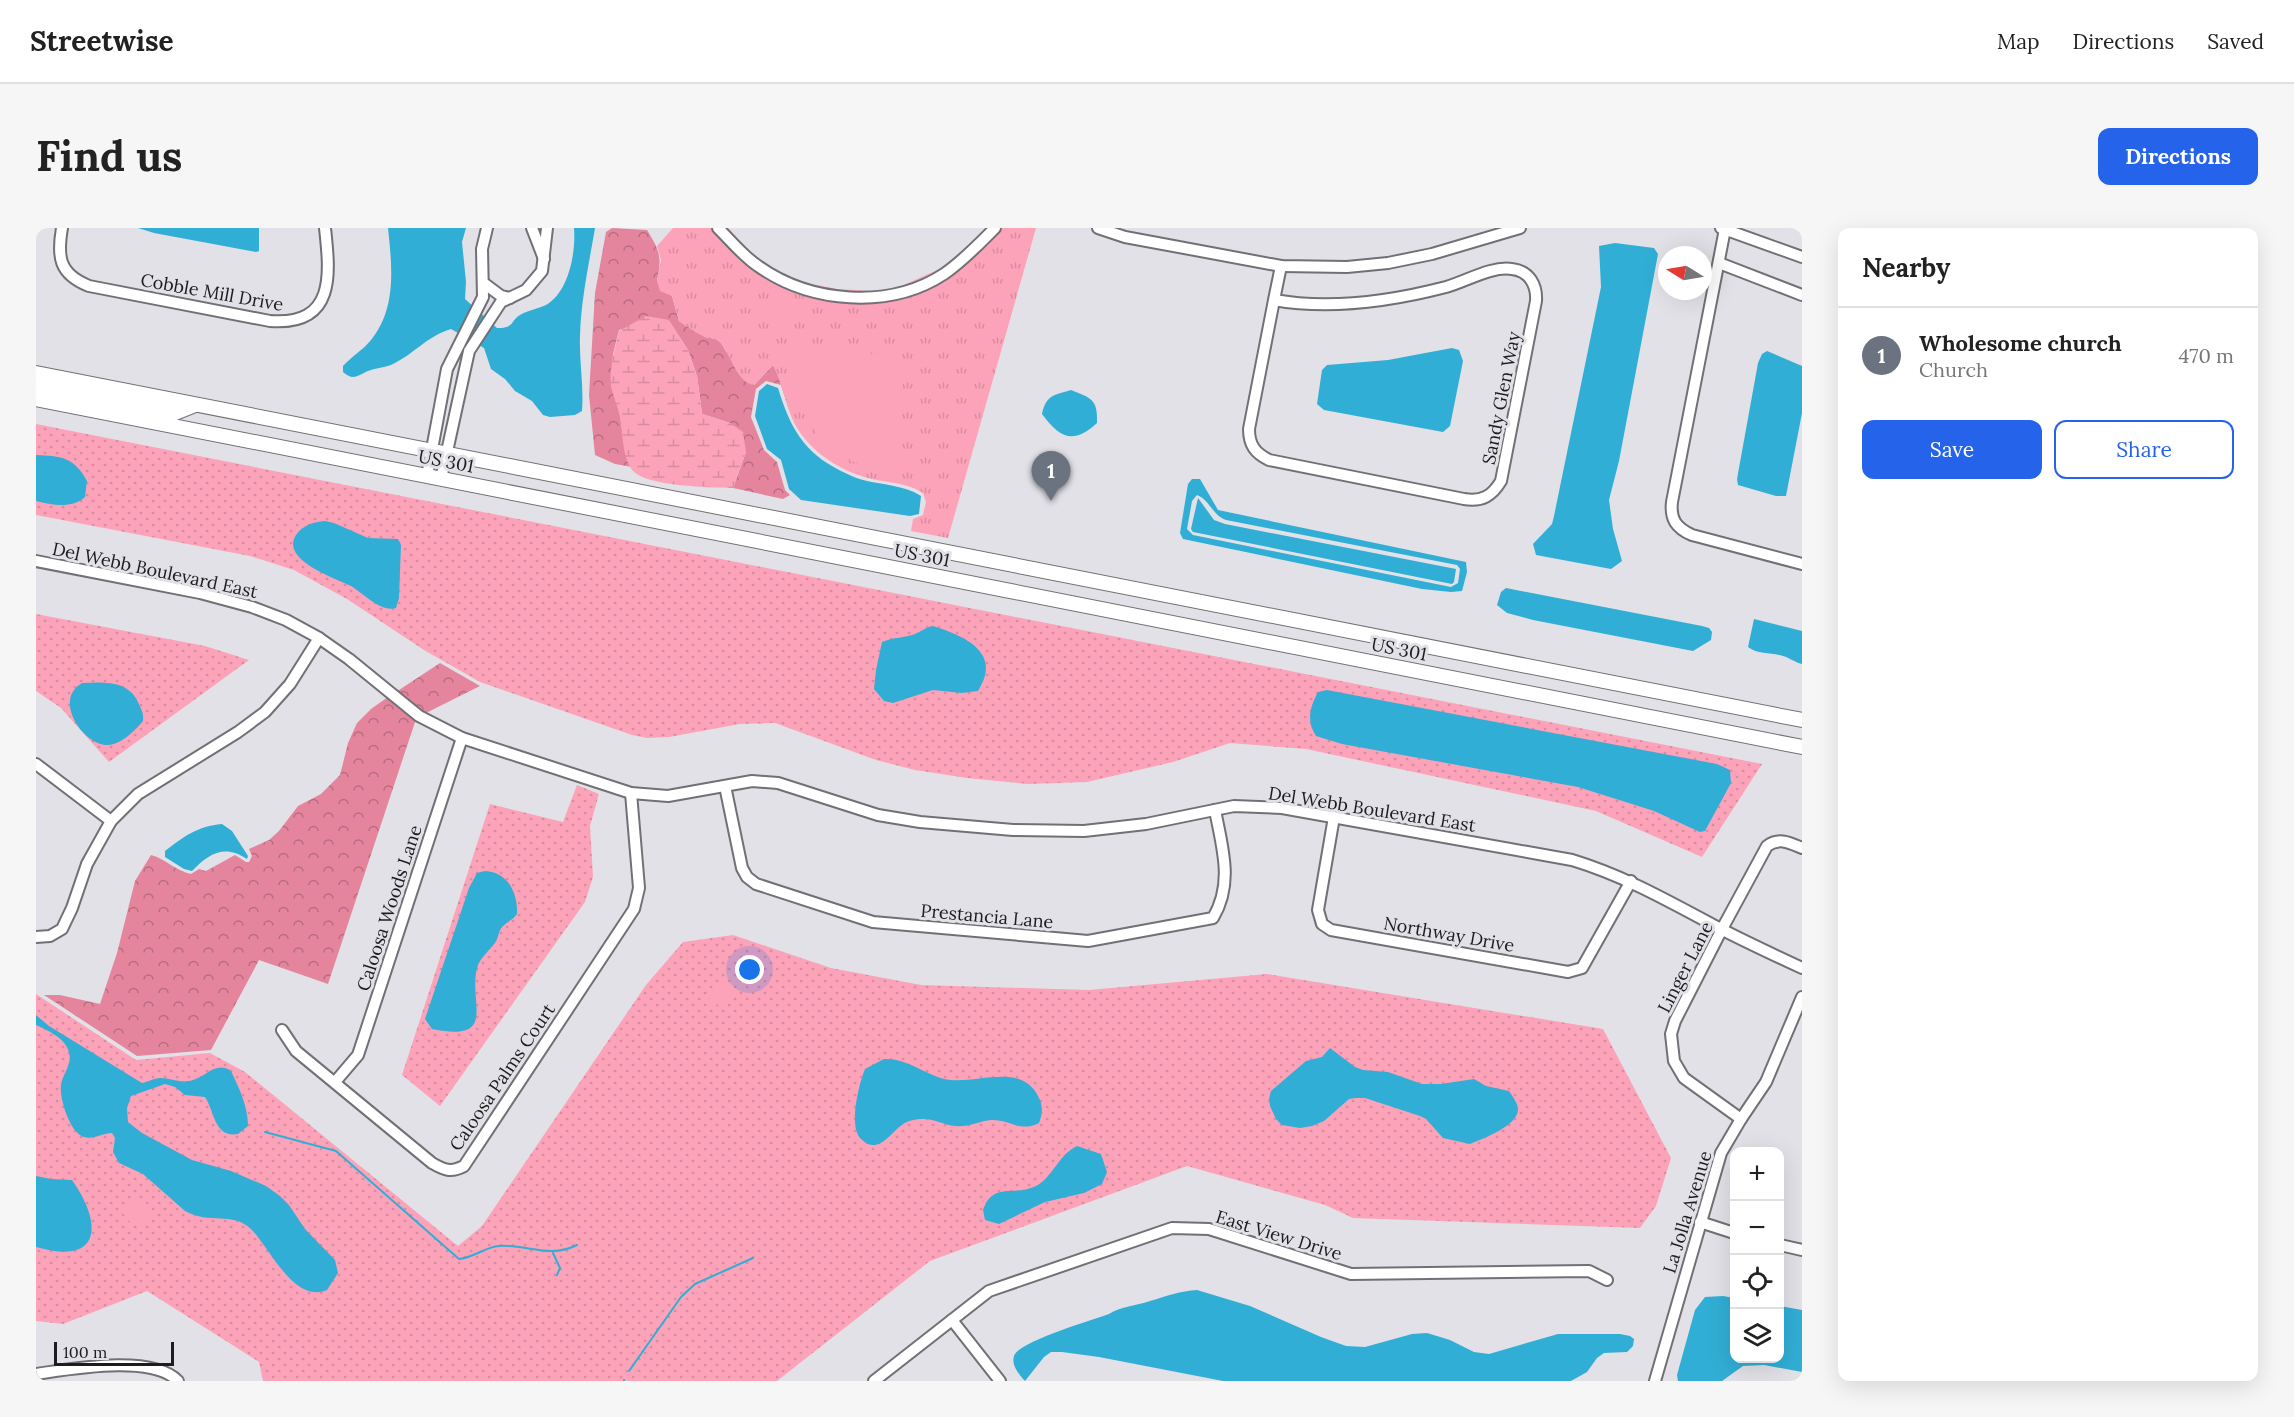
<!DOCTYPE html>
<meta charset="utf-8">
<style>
:root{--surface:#fff;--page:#f6f6f6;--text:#222;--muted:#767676;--line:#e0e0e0;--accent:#2563eb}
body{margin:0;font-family:Lora,serif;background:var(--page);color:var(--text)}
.controls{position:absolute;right:18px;bottom:18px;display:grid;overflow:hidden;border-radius:12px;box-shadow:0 6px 24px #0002}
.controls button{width:54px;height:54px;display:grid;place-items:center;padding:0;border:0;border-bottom:2px solid var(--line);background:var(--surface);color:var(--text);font:30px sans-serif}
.compass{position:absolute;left:1622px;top:18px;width:54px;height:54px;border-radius:50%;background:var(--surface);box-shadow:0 6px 24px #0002;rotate:281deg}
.scale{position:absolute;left:18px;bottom:15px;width:120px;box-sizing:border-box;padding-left:6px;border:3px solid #1d1d1f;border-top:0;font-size:16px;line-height:21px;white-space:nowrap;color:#1d1d1f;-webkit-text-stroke:4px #e2e1e7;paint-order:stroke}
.you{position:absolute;left:714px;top:742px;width:21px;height:21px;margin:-15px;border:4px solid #fff;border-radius:50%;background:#1a73e8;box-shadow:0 0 0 9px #1a73e833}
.badge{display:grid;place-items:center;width:39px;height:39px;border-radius:50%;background:var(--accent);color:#fff;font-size:20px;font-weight:700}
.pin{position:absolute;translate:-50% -50px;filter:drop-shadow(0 2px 3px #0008)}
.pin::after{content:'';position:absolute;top:32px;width:21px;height:18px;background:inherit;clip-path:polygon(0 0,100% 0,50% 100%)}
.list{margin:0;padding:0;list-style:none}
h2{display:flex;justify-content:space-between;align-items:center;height:78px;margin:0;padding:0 24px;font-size:26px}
h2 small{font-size:20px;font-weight:400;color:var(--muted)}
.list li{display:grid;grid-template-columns:39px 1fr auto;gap:18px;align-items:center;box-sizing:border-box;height:96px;padding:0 24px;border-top:2px solid var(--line)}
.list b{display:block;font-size:22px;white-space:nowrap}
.list p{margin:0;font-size:20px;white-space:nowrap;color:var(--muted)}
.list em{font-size:20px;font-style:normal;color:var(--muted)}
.actions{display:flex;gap:12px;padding:18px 24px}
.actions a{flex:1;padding:14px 0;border:2px solid var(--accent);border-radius:12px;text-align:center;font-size:21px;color:var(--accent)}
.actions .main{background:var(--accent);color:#fff}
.icon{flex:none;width:33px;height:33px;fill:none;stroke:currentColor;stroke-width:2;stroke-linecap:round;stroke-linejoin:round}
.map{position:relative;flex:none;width:1766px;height:1153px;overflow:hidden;border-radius:12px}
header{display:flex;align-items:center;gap:36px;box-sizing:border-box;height:84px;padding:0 30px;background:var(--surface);border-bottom:2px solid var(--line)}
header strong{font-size:28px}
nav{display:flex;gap:33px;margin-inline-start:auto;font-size:21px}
.intro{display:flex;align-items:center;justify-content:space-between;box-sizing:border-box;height:144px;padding:0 36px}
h1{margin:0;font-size:42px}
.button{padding:15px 27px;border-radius:12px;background:var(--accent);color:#fff;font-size:21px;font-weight:700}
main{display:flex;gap:36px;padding:0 36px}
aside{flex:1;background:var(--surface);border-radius:12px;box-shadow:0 6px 24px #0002}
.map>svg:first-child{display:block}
.grass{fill:url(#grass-dots)}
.forest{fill:url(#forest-crowns)}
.wetland{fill:url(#wetland-marsh)}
.park{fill:url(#park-tufts)}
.pitch{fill:#fda3b9}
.water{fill:#31aed5;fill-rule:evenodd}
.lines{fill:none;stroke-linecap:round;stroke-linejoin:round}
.stream{stroke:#31aed5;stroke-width:2}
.minor-casing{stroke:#717075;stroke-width:14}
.major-casing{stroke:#717075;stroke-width:16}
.minor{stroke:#fff;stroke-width:10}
.major{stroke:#fff;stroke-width:14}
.labels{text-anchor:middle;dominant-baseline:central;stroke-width:6;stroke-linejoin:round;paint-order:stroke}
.street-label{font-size:18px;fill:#1d1d1f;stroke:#e2e1e7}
</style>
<header>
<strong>Streetwise</strong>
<nav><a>Map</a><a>Directions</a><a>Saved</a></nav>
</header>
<div class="intro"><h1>Find us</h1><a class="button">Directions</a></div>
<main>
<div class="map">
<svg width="1766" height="1153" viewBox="0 0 1766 1153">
<defs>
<pattern id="grass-dots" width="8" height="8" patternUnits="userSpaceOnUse" patternTransform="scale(1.5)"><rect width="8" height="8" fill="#fda3b9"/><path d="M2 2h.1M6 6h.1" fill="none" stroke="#d88c9f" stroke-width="1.8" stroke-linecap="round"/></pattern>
<pattern id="forest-crowns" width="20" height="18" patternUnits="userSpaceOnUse" patternTransform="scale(1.5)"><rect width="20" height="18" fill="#e4859d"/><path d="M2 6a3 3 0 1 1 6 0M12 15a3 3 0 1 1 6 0" fill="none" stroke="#b86c7f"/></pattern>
<pattern id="wetland-marsh" width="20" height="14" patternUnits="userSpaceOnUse" patternTransform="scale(1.5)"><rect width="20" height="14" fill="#fda3b9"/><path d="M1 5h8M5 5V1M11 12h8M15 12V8" fill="none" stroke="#d88c9f"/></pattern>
<pattern id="park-tufts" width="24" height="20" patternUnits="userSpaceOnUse" patternTransform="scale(1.5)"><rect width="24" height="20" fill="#fda3b9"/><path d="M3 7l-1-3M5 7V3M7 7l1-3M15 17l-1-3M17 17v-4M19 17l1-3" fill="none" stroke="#d88c9f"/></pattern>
</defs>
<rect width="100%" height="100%" fill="#e2e1e7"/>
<g class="grass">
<path d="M0,196L1726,536L1666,629L1560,583L1270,521L1194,515L1137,534L1051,554L992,556L931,550L879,542L840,532L739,495L704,496L633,509L611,510L596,507L444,454L388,422L311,371L258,342L214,328L0,287Z"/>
<path d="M0,386L169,418L213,432L73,534L25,480L0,463Z"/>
<path d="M541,557L563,566L554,598L557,649L549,674L404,878L366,847L454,576L527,594Z"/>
<path d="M697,707L795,740L885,757L1053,762L1231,746L1567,801L1635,930L1620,978L1604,1000L1317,990L1289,977L1151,938L894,1033L741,1153H227L223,1134L111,1063L27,1096L0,1093V766L100,832L174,825L209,844L422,1018L446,998L610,757L647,714Z"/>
</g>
<g class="forest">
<path d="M576,0L611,2C624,23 626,29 621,53L636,68L643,93L669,109L680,111L685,115L705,148L718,157L737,137L744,150L754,185L745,157L730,153L720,161L715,189L728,222L741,234L749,262L754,267L747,271L697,260L710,224L694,195L666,186L661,148L652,122L632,92L583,102L577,126L575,157L584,187L590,228L596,239L579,236L559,227L553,167L559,65L570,4Z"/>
<path d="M404,435L444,458L388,486L360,464Z"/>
<path d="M352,469L380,491L292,756L223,732L175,822L101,828L8,767H24L64,776L81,725L99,653L115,627C130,631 140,643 155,646L163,641L170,643L199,627L210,634H213L216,628L213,621L233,612L243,603L262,578L285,566L304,547L312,515L321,495L335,481Z"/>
</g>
<path class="wetland" d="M610,88L633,92L652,122L661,148L666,186L694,195L707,204L710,224L697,260C675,259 612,259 597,243C586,230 587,205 584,189C582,178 577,168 575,158C573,140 579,120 583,103Z"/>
<path class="park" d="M637,0H692L717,26L750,51L801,61L852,64L917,35L958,0H1000L912,310L875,303L877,291L887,287L890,274L887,265C868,253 846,255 825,248C795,238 765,216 754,185C748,169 745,153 737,137L718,157C700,154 695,126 684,114C679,109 672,111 667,108C658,104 650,98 643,93L636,68L624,63L621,53L625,32L621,18Z"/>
<g class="pitch">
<path d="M737,73L754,79L747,96L730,90Z"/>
<path d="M756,117L855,128L866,131L869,134L858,245C812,240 775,213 761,169C756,152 756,134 756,117Z"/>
<path d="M690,752L696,760V765L684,776L675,778L673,773L684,753Z"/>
<path d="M91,973L113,976L115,985L112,996C99,1001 87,992 86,979Z"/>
</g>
<g class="water">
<path d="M102,0H223V23L220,24L118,5Z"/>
<path d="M352,0H430L426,14L430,54L429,71L461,100C479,100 474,93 484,87C492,82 502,81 510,77C533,64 540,24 538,0H559C553,36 545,71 544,108C543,133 548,158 546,183L539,187L514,189L507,187L496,173L479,163L469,151L455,141L448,120L415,101C391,108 377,127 355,137C347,140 339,140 332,143C321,148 317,153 307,144V138C316,128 327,122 335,112C361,80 356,38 352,0Z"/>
<path d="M1579,15L1618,20L1622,26L1583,233L1573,272L1577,301L1586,333L1575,341L1500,327L1497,316L1516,296L1518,288L1565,59L1563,18Z"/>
<path d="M1416,120L1423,122L1427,133L1414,198L1407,204L1288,182L1281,176L1286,142L1291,137L1352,132Z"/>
<path d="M1731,123L1766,138V185L1750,268H1740L1702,257L1701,251L1722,135L1726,126Z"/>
<path d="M731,156L742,160C754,199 767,224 805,243C812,246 819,250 827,252C846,257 868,257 885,268L883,286L874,288L765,272L753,261L745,232L731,221L719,188L723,163Z"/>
<path d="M1035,162C1055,170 1062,171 1061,195C1037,217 1024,210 1006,186C1010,167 1018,167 1035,162Z"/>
<path d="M0,227C25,228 38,229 51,253L49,269C36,281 16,277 0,273Z"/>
<path d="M1156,251H1164L1182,282L1430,334L1431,344L1426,363L1415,364L1386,361L1147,311L1144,305L1152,256ZM1161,267C1174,272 1176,287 1190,292L1421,337L1424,341L1422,355L1415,359L1157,307L1151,301L1156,273Z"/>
<path d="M1162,270L1178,292L1189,296L1420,341L1418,354L1416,356L1157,304L1155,301Z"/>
<path d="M289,293L298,295L332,310L362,311L365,317L363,370L360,380C345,385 327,365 315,358C299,350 244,332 260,307C267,297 277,294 289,293Z"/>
<path d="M1470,360L1666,398L1673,400L1676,404L1675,412L1657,423L1497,392L1471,385L1461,377L1465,364Z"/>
<path d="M1718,391L1766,403V436C1758,434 1754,430 1747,428C1735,424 1722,427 1712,419Z"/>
<path d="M897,398C929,408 967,425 942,463L926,465L897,462L857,475L848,473L838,461L840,442L846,414C857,409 869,410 879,406C886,403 890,399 897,398Z"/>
<path d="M46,455C67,454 92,452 102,474C105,481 108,485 107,493C100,502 84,517 72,517C48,518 16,472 46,455Z"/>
<path d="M1291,462L1681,536L1694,542L1695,555L1669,603L1664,604L1618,583L1542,559L1306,516L1280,508C1270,493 1274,479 1282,464Z"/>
<path d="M186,596L196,603L212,628L211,631C189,616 173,625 156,643L148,641L129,629V623C147,609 162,598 186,596Z"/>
<path d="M449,643C472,644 482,665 481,686C477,692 472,693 467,698C462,703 463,709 459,715C453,723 446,728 442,737C430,772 465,815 396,801L389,791L433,660L441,645Z"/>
<path d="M0,787L13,798L106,855C112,854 118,850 124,850C135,850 145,856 157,852C171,848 180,833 195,843C203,860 212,878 212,898L202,906C178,910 179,884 169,869L149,867L139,859L129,856L95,868L91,880L92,894L106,905L156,932L195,943L230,958L244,968L253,977L269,1001L299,1032L302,1045L291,1062C258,1076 234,1020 215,1001C196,983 174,997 149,983L107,946L83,935L77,924L79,910L76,905C67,905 57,912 48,909C34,905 23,870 25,857C26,849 31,843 33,835C38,814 15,804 0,797Z"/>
<path d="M1294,820L1319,839L1327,842L1352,844L1386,856H1405L1438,851L1450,858L1473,863C1476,868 1482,875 1482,881C1482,898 1448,910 1434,916L1407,910L1390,891L1384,888L1329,870H1320L1313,871L1288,893L1276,898L1264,900L1246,897L1240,891L1234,878L1233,871L1235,863L1270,833L1286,829Z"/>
<path d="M848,831C870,830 887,845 908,851C938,858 984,833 1002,868C1007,877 1007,885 1003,895C984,905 974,891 955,892C943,893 931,900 919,898C908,897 899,891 888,891C880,891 872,892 866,897C854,905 842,928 825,911C812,899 823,856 829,841Z"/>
<path d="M1041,918L1065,926L1071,944L1066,956L1048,965L1009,974L963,996L949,992L947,982C957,953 978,969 1000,958C1017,949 1023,926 1041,918Z"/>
<path d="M0,948L15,951L36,952C67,996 66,1038 0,1019Z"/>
<path d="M1161,1062L1214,1078L1285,1109L1310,1118L1329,1119L1376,1106L1391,1105L1414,1112L1438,1124L1453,1126L1522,1106H1584L1594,1108L1598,1111L1597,1118L1591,1124L1568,1125L1561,1130L1551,1144L1535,1153H1187L1063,1129L1026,1124H1015L1008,1129L989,1153C983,1146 975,1138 978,1128C982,1114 1056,1092 1073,1086C1086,1078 1099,1078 1114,1073C1131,1068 1144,1063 1161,1062Z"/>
<path d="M1687,1068L1698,1070V1130H1744V1078L1766,1082V1144L1728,1137L1707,1138L1686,1153H1642L1641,1147L1659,1082L1669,1069Z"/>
</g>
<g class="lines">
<g class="stream">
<path d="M229,904L300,923L423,1031C437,1030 449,1019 463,1018C491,1016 513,1031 541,1017"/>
<path d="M517,1025L524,1040L521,1047"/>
<path d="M593,1143L645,1069L659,1056L717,1030"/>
<path d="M588,1152V1153"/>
</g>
<defs>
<g id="minor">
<path d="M26,0C21,29 23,46 53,58L234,93C300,98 294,46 289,0"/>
<path d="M496,0L508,31"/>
<path d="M682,0C695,13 707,28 722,38C774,75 853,82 908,46C927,33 942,17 959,0"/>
<path d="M1062,0L1089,9L1245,38L1311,39L1352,35L1396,26L1484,0"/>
<path d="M1685,0L1766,29"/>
<path d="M1689,1L1636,274C1634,291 1640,300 1656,307L1766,336"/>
<path d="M1683,35L1766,67"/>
<path d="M449,56L465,68L474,70"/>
<path d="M1238,72L1213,201C1213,217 1219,225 1233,232L1428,271C1446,274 1456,268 1465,253L1500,73C1501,58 1494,43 1476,41C1455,38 1431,53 1410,59C1356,73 1294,82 1238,72L1245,38"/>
<path d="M391,248L411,141L447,69L446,21L451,0"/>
<path d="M405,251L433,123L465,74L490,62L506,43L511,0"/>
<path d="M0,333L164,365L216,379L250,392L283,410L313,431L383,488L426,510L595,565L632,568L716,553L742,555L842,587L884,594L977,602L1048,603L1110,596L1198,578L1246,580L1536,632C1589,648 1634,674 1683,700C1710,714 1738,727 1766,740"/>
<path d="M0,536L75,593"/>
<path d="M689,558L706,640L711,649L720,656L837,694L1052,713L1177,690C1198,655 1186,619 1179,582"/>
<path d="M1298,589L1282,682L1286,696L1295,702L1532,744L1546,740L1595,653"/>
<path d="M0,709L14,708L26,701L36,680L51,636L75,593L102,566L202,504L229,484L254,456L283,410"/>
<path d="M246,802L260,823L396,935C408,942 415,945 428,938L598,681L603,660L595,565"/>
<path d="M299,854L322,827L426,510"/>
<path d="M1705,891L1648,850L1638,833L1635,806L1639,793L1686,701L1731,618C1743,609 1754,615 1766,620"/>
<path d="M1664,994L1698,1005"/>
<path d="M1744,1017L1766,1022"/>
<path d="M916,1092L964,1153"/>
<path d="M0,1146C35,1141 116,1126 142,1153"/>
<path d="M838,1153L953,1063L1136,1000L1173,1001L1315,1046L1553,1043L1571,1052"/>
<path d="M1619,1153L1685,925L1705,891L1730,854L1766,769"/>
</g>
<g id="major">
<path d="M0,145L1766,492"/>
<path d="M0,159L139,185L159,177"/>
<path d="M0,171L1766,519"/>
</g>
</defs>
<use href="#minor" class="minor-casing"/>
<use href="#major" class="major-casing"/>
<use href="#minor" class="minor"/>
<use href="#major" class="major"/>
</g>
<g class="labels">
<g class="street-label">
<text transform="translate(176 64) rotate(10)">Cobble Mill Drive</text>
<text transform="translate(1465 170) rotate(-79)">Sandy Glen Way</text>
<text transform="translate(410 233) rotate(11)">US 301</text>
<text transform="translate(886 327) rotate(11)">US 301</text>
<text transform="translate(119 342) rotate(12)">Del Webb Boulevard East</text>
<text transform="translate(1363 421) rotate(11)">US 301</text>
<text transform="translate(1336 581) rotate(9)">Del Webb Boulevard East</text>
<text transform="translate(353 680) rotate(-72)">Caloosa Woods Lane</text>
<text transform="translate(951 688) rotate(5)">Prestancia Lane</text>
<text transform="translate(1413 706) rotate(10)">Northway Drive</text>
<text transform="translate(1649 739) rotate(-63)">Linger Lane</text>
<text transform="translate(466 849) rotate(-56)">Caloosa Palms Court</text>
<text transform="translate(1651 984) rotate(-73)">La Jolla Avenue</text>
<text transform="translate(1243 1007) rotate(17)">East View Drive</text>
</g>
</g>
</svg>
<div class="controls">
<button>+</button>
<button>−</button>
<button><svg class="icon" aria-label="locate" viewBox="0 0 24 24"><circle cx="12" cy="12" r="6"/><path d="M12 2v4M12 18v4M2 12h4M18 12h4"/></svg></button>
<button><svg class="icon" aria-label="layers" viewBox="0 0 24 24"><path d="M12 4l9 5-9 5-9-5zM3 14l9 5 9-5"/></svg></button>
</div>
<svg class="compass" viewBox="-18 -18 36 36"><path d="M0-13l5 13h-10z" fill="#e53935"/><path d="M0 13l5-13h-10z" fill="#767676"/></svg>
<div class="scale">100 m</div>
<div class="you"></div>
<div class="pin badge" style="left:1015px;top:273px;background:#6b7280">1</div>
</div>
<aside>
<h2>Nearby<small></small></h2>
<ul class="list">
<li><span class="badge" style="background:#6b7280">1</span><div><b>Wholesome church</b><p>Church</p></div><em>470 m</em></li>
</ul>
<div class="actions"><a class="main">Save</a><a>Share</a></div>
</aside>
</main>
